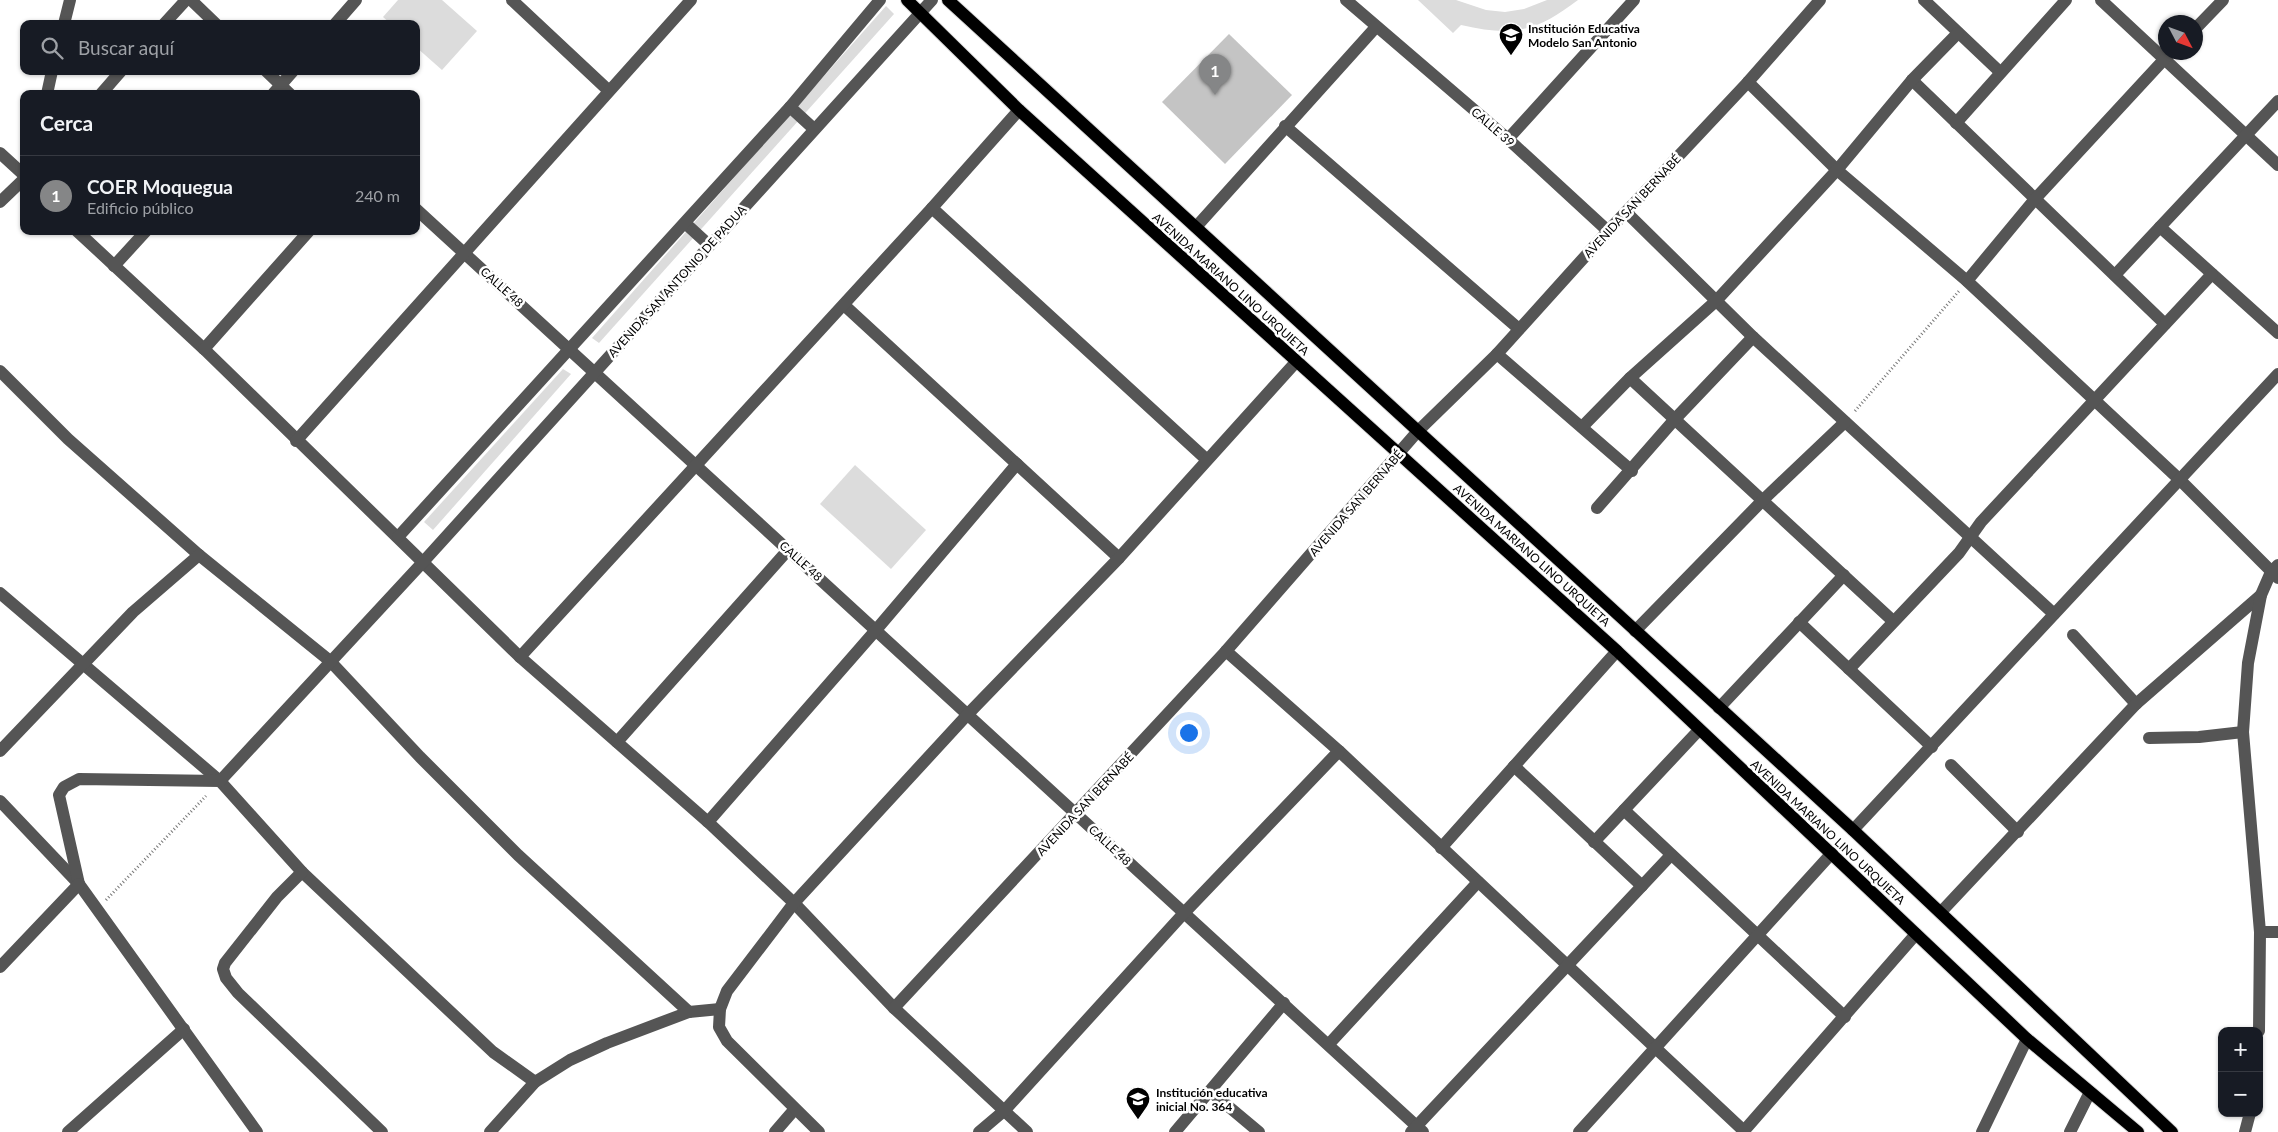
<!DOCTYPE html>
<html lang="es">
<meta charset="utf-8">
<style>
:root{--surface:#171b24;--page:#20242c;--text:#f1f3f6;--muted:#9ea1a6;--line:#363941;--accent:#858687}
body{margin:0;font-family:Lato,sans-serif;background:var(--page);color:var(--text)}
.controls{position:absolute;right:15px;bottom:15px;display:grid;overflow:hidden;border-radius:10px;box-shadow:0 1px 4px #0004}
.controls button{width:45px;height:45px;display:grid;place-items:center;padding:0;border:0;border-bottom:1px solid var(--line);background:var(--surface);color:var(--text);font:25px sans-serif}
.compass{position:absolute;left:2158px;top:15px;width:45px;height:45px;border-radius:50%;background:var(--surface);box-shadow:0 1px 4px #0004;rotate:131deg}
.you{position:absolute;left:1188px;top:732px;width:18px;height:18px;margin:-12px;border:4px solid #fff;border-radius:50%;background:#1a73e8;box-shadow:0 0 0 8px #1a73e833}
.badge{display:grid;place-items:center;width:32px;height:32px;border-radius:50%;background:var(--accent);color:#fff;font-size:16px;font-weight:700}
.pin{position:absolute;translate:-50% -41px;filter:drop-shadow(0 1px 2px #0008)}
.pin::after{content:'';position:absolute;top:26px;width:18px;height:15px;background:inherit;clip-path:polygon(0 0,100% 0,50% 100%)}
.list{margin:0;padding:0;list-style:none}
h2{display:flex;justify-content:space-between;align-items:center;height:65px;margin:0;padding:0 20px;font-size:21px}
h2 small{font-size:16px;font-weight:400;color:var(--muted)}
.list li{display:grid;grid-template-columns:32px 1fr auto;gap:15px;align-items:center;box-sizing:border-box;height:80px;padding:0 20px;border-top:1px solid var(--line)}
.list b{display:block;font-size:19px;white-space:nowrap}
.list p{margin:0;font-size:16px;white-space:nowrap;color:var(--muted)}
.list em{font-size:16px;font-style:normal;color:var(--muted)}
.icon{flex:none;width:28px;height:28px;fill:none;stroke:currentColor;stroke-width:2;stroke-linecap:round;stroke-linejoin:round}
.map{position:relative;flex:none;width:2278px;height:1132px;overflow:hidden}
.search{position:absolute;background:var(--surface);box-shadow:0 1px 4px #0004;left:20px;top:20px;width:400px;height:55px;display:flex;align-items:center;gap:12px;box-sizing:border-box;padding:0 18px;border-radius:10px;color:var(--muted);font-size:19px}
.panel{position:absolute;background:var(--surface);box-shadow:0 1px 4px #0004;left:20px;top:90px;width:400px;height:145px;border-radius:10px}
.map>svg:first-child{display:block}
.green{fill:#dcdcdc}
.building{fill:#c4c4c4}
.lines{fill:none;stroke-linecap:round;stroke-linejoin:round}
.major-casing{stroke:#dbdbdb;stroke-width:14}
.path{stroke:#777;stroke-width:3;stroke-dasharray:1 2.5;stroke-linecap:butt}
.minor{stroke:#555;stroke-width:12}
.major{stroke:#000;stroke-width:12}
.labels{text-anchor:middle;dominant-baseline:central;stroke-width:5;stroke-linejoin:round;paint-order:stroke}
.poi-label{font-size:12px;font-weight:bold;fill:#000;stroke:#fff;text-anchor:start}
.street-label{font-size:12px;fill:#000;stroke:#fff}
</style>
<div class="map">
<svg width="2278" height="1132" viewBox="0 0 2278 1132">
<rect width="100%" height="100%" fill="#fff"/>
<g class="green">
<path d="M398,0H442L477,31L442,70L416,47V24H391L383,17Z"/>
<path d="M1418,0H1456L1486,10L1505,12L1524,9L1547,0H1578C1536,32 1513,37 1461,25L1453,33Z"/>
<path d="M886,6L894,14L599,343L592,338Z"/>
<path d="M563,369L571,374L433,530L424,522Z"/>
<path d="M855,465L926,530L891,569L820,504Z"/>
</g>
<path class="building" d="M1229,34L1292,95L1225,164L1162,102Z"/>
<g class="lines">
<defs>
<g id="major">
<path d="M907,0L1019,110L1617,651L2027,1039L2138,1132"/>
<path d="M948,0L1853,830L2172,1132"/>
</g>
</defs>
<use href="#major" class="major-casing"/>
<g class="path">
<path d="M1855,411L1959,291"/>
<path d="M106,900L206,796"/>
</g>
<g class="minor">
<path d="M191,0L216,24"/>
<path d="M512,0L608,90"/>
<path d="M1346,0L1508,139L1608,231"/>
<path d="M1924,0L2000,72"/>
<path d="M2101,0L2278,165"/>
<path d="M64,24L70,0"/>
<path d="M164,24L186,0"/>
<path d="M335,24L356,0"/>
<path d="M2196,28L2223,0"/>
<path d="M266,71L290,94"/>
<path d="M1912,80L2165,324"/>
<path d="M1748,82L1837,170L1967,281L2180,480L2278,578"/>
<path d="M47,94L52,71"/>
<path d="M101,94L121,71"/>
<path d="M273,94L293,71"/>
<path d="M790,107L814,129"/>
<path d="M1956,123L2066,0"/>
<path d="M1285,126L1519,329"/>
<path d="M1508,139L1634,0"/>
<path d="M0,153L24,175"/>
<path d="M0,202L24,179"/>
<path d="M932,208L1206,459"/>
<path d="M416,209L1423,1132"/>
<path d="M1626,212L1753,337L2054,614"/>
<path d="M685,223L709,245"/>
<path d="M1196,227L1376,27"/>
<path d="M2160,227L2278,333"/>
<path d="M77,231L204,349L520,657L708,822L794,903L894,1008L1027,1132"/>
<path d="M114,266L146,231"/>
<path d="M2115,275L2278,101"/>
<path d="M1967,281L2035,199L2171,52"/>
<path d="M844,305L1119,558"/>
<path d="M204,349L309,231"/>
<path d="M1497,354L1632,471"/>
<path d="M0,371L68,439L199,555L330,661L420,757L518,855L689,1012"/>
<path d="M1630,378L1893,621"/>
<path d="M1583,426L1630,378L1716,301L1837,170L1912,80L1958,33"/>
<path d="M296,441L691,0"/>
<path d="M1597,508L1675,419L1753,337"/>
<path d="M398,537L790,107L880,0"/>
<path d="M0,593L220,781L302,872L493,1052L535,1082L570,1060L607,1043L689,1012L720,1009"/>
<path d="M1799,622L1932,747"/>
<path d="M1635,631L1763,500L1845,422"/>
<path d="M2073,635L2136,704"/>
<path d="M1226,651L1339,751L1745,1132"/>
<path d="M520,657L932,208L1019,110"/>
<path d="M1849,669L1959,553L1981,522L2212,274"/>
<path d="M1719,708L1844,575"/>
<path d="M2149,738L2199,737L2243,732"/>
<path d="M617,742L788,550"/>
<path d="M0,751L133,612L199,555"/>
<path d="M1951,765L2018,832"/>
<path d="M1514,766L1642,886"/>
<path d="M0,801L79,884L257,1132"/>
<path d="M1624,810L1845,1017"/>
<path d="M708,822L876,630L1017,464"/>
<path d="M1853,830L2278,374"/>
<path d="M1594,842L1699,730"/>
<path d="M1441,848L1617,651"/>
<path d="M302,872L277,897L225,963L223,969L226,978L238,993L382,1132"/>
<path d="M79,884L59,795L64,787L79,779L220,781L424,561L932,0"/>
<path d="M1941,912L2136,704L2261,595"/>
<path d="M2260,932H2278"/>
<path d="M0,967L79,884"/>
<path d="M894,1008L1226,651L1418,431L1497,354L1608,231L1748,82L1820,0"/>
<path d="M2259,1031L2260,932L2243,732L2248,663L2261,595L2271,572L2278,565"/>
<path d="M1329,1044L1478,882"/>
<path d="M1210,1091L1259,1132"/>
<path d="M68,1132L184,1029"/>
<path d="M490,1132L535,1082"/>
<path d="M775,1132L794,1110"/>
<path d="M819,1132L727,1041L719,1027L720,1009L727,991L794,903L968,714L1119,558L1296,362"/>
<path d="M979,1132L1005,1110L1184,913L1339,751"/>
<path d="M1175,1132L1284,1003"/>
<path d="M1411,1132L1671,855"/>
<path d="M1579,1132L1832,853"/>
<path d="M1743,1132L1916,934"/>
<path d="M1982,1132L2027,1039"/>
<path d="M2070,1132L2090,1092"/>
<path d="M2245,1132L2250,1113"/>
</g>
<use href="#major" class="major"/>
</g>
<defs>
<symbol id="school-pin" viewBox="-11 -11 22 30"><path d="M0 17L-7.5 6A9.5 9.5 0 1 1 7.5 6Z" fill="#000" stroke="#fff"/><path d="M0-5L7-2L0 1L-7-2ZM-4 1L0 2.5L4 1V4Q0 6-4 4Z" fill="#fff"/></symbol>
</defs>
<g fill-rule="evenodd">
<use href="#school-pin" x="1497" y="21" width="28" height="38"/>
<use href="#school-pin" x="1124" y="1085" width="28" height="38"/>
</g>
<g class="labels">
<g class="poi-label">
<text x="1528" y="28">Institución Educativa<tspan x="1528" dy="14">Modelo San Antonio</tspan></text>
<text x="1156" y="1092">Institución educativa<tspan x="1156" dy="14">inicial No. 364</tspan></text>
</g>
<g class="street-label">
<text transform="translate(1493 127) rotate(41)">CALLE 39</text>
<text transform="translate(1632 206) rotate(-47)">AVENIDA SAN BERNABÉ</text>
<text transform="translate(677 281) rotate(-48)">AVENIDA SAN ANTONIO DE PADUA</text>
<text transform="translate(1231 284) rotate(42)">AVENIDA MARIANO LINO URQUIETA</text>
<text transform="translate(502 287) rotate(42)">CALLE 48</text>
<text transform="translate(1356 503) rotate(-49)">AVENIDA SAN BERNABÉ</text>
<text transform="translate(1532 555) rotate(42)">AVENIDA MARIANO LINO URQUIETA</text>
<text transform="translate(801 561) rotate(42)">CALLE 48</text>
<text transform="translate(1085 804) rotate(-47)">AVENIDA SAN BERNABÉ</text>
<text transform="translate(1828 832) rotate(43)">AVENIDA MARIANO LINO URQUIETA</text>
<text transform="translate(1110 845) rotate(43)">CALLE 48</text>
</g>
</g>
</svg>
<div class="controls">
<button>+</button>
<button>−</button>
</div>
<svg class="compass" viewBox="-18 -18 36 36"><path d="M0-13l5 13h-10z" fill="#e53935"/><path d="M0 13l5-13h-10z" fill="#9ea1a6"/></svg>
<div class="you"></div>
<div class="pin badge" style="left:1215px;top:95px">1</div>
<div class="search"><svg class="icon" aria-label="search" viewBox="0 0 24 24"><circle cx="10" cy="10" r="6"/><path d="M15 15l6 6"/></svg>Buscar aquí</div>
<section class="panel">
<h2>Cerca<small></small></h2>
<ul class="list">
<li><span class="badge">1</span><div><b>COER Moquegua</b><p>Edificio público</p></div><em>240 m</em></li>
</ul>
</section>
</div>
